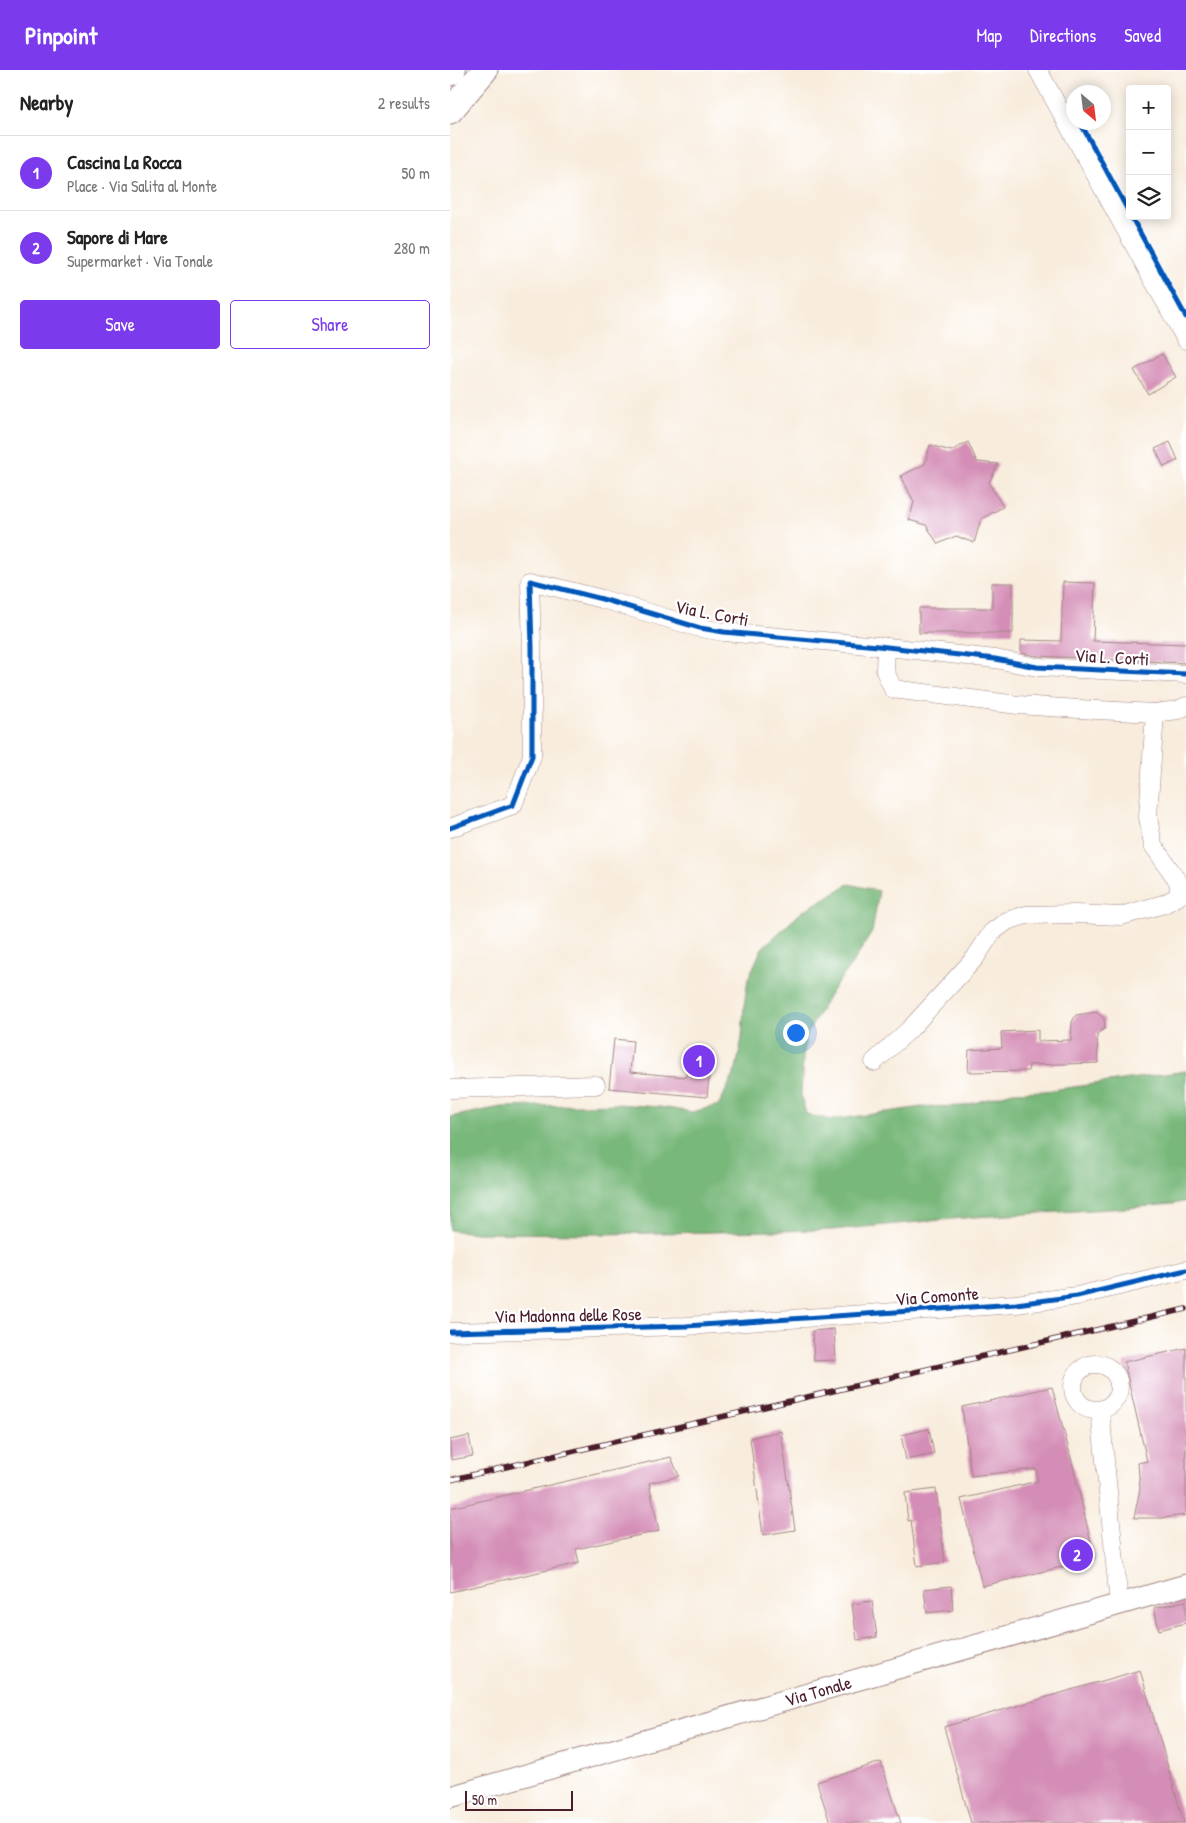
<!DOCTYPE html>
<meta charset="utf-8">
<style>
:root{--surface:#fff;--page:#f6f6f6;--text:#222;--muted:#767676;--line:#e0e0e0;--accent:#7c3aed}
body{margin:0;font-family:"Patrick Hand",sans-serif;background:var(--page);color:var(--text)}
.controls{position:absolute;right:15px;top:15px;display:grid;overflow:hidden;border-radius:5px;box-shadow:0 2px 12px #0003}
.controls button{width:45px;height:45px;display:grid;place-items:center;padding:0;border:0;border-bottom:1px solid var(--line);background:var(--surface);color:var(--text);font:25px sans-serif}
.compass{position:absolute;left:616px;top:15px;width:45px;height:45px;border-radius:50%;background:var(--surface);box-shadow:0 2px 12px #0003;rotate:152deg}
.scale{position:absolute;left:15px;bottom:12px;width:108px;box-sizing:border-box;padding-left:5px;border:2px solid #4a1f2b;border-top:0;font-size:14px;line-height:18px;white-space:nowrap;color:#4a1f2b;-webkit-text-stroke:4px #fff;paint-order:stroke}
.you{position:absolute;left:345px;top:962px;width:18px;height:18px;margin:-12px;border:4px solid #fff;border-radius:50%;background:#1a73e8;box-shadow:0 0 0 8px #1a73e833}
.badge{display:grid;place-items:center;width:32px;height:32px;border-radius:50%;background:var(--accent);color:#fff;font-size:16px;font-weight:700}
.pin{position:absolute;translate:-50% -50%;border:2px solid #fff;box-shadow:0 1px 5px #0006}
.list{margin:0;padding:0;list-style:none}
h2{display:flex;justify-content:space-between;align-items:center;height:65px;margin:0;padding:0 20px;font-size:21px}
h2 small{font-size:16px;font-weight:400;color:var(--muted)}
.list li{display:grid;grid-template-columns:32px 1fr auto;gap:15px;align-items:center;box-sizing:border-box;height:75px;padding:0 20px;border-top:1px solid var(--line)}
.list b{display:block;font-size:19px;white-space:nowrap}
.list p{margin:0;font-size:16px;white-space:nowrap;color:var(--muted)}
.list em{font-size:16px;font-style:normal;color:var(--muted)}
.actions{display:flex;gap:10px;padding:15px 20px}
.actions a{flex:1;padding:11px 0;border:1px solid var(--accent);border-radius:5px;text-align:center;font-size:18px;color:var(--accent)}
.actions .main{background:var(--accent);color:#fff}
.icon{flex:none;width:28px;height:28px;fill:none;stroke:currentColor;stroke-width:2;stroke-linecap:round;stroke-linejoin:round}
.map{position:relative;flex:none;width:736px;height:1753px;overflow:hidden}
header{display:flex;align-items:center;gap:30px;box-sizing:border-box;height:70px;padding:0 25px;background:var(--accent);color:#fff}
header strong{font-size:24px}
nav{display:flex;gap:28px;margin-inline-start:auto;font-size:18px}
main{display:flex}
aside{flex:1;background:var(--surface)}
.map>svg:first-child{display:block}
.forest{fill:#78b87a;stroke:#616c52}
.building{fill:#d48db6}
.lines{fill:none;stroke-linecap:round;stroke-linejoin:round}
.minor-casing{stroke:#a18684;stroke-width:19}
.major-casing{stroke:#a18684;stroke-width:23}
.highway-casing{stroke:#a18684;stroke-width:27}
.minor{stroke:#fff;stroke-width:18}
.major{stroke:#fff;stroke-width:21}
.highway{stroke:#fff;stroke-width:25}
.rail-casing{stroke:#4a1f2b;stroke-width:5.5}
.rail{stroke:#fff;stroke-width:4;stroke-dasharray:11;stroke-linecap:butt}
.cycleway-casing{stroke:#fff;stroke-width:8}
.cycleway{stroke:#0057b8;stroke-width:5}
.labels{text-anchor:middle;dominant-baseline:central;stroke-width:4.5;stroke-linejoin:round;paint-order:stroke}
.street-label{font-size:18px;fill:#4a1f2b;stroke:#fff}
</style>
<header>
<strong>Pinpoint</strong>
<nav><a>Map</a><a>Directions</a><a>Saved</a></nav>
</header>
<main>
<aside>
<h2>Nearby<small>2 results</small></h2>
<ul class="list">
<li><span class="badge">1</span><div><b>Cascina La Rocca</b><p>Place · Via Salita al Monte</p></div><em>50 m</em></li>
<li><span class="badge">2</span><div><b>Sapore di Mare</b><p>Supermarket · Via Tonale</p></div><em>280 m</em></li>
</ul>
<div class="actions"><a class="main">Save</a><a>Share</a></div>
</aside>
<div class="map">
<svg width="736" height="1753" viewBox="0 0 736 1753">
<rect width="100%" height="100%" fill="#fff"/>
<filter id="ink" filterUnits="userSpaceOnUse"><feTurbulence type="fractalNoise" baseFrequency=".02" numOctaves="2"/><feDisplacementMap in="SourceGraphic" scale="10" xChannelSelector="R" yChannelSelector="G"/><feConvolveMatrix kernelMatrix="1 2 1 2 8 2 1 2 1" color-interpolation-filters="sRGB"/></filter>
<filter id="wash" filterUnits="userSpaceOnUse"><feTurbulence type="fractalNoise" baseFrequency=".0096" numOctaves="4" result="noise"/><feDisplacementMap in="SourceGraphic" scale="20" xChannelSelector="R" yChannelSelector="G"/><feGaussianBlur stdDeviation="1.12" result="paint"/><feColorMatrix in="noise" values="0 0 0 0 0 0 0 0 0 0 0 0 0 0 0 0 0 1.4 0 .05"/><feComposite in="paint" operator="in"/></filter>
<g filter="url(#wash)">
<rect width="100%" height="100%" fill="#f8ecdc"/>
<path class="forest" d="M399,814L429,821L422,862L404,891L379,925L357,964L353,987L351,1026L356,1044L381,1050L472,1037L513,1036L563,1022L595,1021L736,1001V1131L723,1134L677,1138L524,1147L381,1160L149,1164L26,1163L0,1160V1047L51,1037L167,1034L210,1037L242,1042L269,1035L286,999L292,968L294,936L298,909L312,878L353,841Z"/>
<g id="blocks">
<g class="building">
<path d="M712,284L726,307L698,324L684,300Z"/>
<path d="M518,372L527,392L548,394L539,413L553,437L531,449L524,473L506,466L488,474L476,455L459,450L464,432L451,406L475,394L480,375L501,381Z"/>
<path d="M720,372L728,390L714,397L705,379Z"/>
<path d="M613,512L645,513L643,571L736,574V593L588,586L571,583V570L611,571Z"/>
<path d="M542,513H563V563H469V538H542Z"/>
<path d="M646,942L654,948L655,958L647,964L648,993L579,995L578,1001L518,1002L519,980L552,978L551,962L588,960V971L621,970L622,952L626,945Z"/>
<path d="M164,969L183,971L180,1002L236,1007L239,978L262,980L257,1027L159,1018Z"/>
<path d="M384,1259L386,1290L364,1291L362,1261Z"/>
<path d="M736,1278V1445L712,1448H684L690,1419L688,1393L697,1391L674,1292Z"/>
<path d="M602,1317L621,1388L645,1489L532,1516L511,1429L588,1411L586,1399L521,1406L512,1337Z"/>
<path d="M479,1359L484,1384L456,1390L451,1365Z"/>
<path d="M331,1361L345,1460L313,1465L300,1368Z"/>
<path d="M19,1366L23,1386L1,1390L0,1370Z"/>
<path d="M221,1387L229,1406L199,1413L209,1461L126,1479L129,1493L0,1522V1438Z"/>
<path d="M486,1419L495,1492L467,1496L461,1450L458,1451L455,1423Z"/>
<path d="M501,1516L503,1540L477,1543L474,1519Z"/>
<path d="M422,1531L427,1567L407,1570L402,1534Z"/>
<path d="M736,1531V1553L709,1560L704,1538Z"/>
<path d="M690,1600L734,1753H521L494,1657Z"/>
<path d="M431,1692L451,1753H380L367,1712Z"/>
</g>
</g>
</g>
<g filter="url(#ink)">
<use href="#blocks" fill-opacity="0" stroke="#a18684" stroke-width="1"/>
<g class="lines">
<defs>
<g id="minor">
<path d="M588,0L736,270"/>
<path d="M436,577L435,601L443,619L568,635L629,639L705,643L728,640L736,636"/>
<path d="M0,758L63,735L82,686V577L80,511L152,529L250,558L274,562L428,576L545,589L587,597L736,604"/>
<path d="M424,992L461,958L525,888L542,862L557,851L576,845L625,844L671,846L714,834L729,826V813L703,775L698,747L705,643"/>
<path d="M0,1019L146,1015"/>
<path d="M0,1262L236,1256L566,1234L627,1226L736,1200"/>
<circle cx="646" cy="1317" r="23"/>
<path d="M650,1340L669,1534"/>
</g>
<path id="major" d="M0,1727L736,1515"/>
<g id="highway">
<path d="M0,3L3,0"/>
<path d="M0,41L35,0"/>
</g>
</defs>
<use href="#minor" class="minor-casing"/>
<use href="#major" class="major-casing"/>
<use href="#highway" class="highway-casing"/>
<use href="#minor" class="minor"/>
<use href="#major" class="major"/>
<use href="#highway" class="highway"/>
<defs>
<path id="rail" d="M0,1410L736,1239"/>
</defs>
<use href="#rail" class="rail-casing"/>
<use href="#rail" class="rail"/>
<defs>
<g id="cycleway">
<path d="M630,52L680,144"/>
<path d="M681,146L736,247"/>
<path d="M0,758L63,735L82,686V577L80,511L152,529L250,558L274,562L428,576L545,589L587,597L736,604"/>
<path d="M0,1262L236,1256L566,1234L627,1226L736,1200"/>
</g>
</defs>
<use href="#cycleway" class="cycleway-casing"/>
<use href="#cycleway" class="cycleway"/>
</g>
</g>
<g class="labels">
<g class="street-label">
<text transform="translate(262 543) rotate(11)">Via L. Corti</text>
<text transform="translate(662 587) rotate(3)">Via L. Corti</text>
<text transform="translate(487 1226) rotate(-4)">Via Comonte</text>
<text transform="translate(118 1245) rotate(-1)">Via Madonna delle Rose</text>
<text transform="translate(368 1621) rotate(-16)">Via Tonale</text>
</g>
</g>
</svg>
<div class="controls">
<button>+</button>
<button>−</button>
<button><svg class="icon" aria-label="layers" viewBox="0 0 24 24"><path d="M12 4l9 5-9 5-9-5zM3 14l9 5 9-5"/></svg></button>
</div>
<svg class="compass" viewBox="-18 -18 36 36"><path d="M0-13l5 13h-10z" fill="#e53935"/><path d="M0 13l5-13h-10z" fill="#767676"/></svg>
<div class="scale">50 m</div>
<div class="you"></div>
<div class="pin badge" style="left:249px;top:991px">1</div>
<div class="pin badge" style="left:627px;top:1485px">2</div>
</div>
</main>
